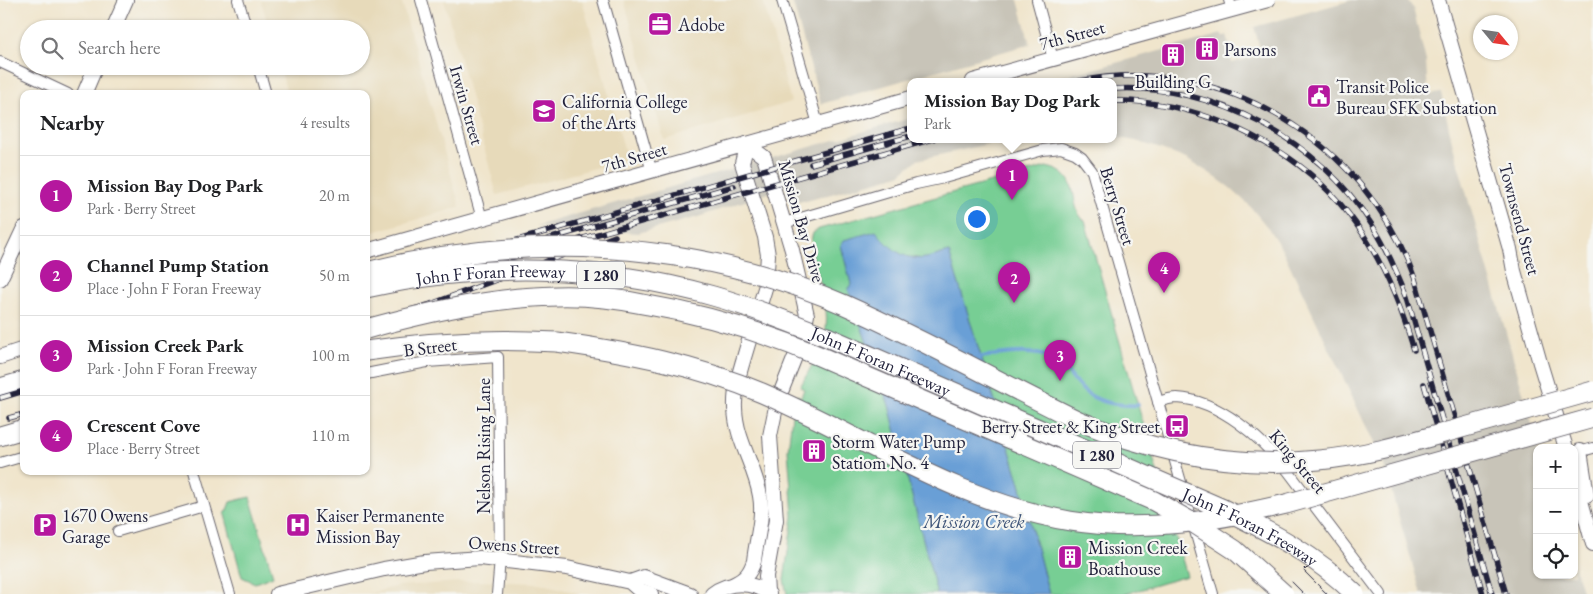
<!DOCTYPE html>
<meta charset="utf-8">
<style>
:root{--surface:#fff;--page:#f2f2f2;--text:#202124;--muted:#757577;--line:#e0e0e0;--accent:#b5179e}
body{margin:0;font-family:"EB Garamond",serif;background:var(--page);color:var(--text)}
.controls{position:absolute;right:15px;bottom:15px;display:grid;overflow:hidden;border-radius:10px;box-shadow:0 1px 4px #0004}
.controls button{width:45px;height:45px;display:grid;place-items:center;padding:0;border:0;border-bottom:1px solid var(--line);background:var(--surface);color:var(--text);font:25px sans-serif}
.compass{position:absolute;left:1473px;top:15px;width:45px;height:45px;border-radius:50%;background:var(--surface);box-shadow:0 1px 4px #0004;rotate:119deg}
.you{position:absolute;left:976px;top:218px;width:18px;height:18px;margin:-12px;border:4px solid #fff;border-radius:50%;background:#1a73e8;box-shadow:0 0 0 8px #1a73e833}
.badge{display:grid;place-items:center;width:32px;height:32px;border-radius:50%;background:var(--accent);color:#fff;font-size:16px;font-weight:700}
.pin{position:absolute;translate:-50% -41px;filter:drop-shadow(0 1px 2px #0008)}
.pin::after{content:'';position:absolute;top:26px;width:18px;height:15px;background:inherit;clip-path:polygon(0 0,100% 0,50% 100%)}
.popup{position:absolute;left:907px;top:78px;width:210px;height:65px;box-sizing:border-box;display:grid;place-content:center;border-radius:10px;background:var(--surface);filter:drop-shadow(0 1px 4px #0005);font-size:16px;white-space:nowrap;color:var(--muted)}
.popup b{font-size:19px;color:var(--text)}
.popup::after{content:'';position:absolute;left:50%;top:100%;margin-left:-10px;border:10px solid transparent;border-top-color:var(--surface)}
.list{margin:0;padding:0;list-style:none}
h2{display:flex;justify-content:space-between;align-items:center;height:65px;margin:0;padding:0 20px;font-size:21px}
h2 small{font-size:16px;font-weight:400;color:var(--muted)}
.list li{display:grid;grid-template-columns:32px 1fr auto;gap:15px;align-items:center;box-sizing:border-box;height:80px;padding:0 20px;border-top:1px solid var(--line)}
.list b{display:block;font-size:19px;white-space:nowrap}
.list p{margin:0;font-size:16px;white-space:nowrap;color:var(--muted)}
.list em{font-size:16px;font-style:normal;color:var(--muted)}
.icon{flex:none;width:28px;height:28px;fill:none;stroke:currentColor;stroke-width:2;stroke-linecap:round;stroke-linejoin:round}
.map{position:relative;flex:none;width:1593px;height:594px;overflow:hidden}
.search{position:absolute;background:var(--surface);box-shadow:0 1px 4px #0004;left:20px;top:20px;width:350px;height:55px;display:flex;align-items:center;gap:12px;box-sizing:border-box;padding:0 18px;border-radius:28px;color:var(--muted);font-size:19px}
.panel{position:absolute;background:var(--surface);box-shadow:0 1px 4px #0004;left:20px;top:90px;width:350px;height:385px;border-radius:10px}
.map>svg:first-child{display:block}
.built{fill:#e7daba}
.industrial{fill:#c8c4b8}
.green{fill:#77ce94;stroke:#4c7868}
.water{fill:#699fd6;stroke:#466088}
.lines{fill:none;stroke-linecap:round;stroke-linejoin:round}
.stream{stroke:#699fd6;stroke-width:4}
.street-casing{stroke:#6a666e;stroke-width:12}
.secondary-casing{stroke:#6a666e;stroke-width:16}
.highway-casing{stroke:#6a666e;stroke-width:21}
.street{stroke:#fff;stroke-width:10}
.secondary{stroke:#fff;stroke-width:14}
.highway{stroke:#fff;stroke-width:19}
.tram{stroke:#22223b;stroke-width:1}
.rail-casing{stroke:#22223b;stroke-width:5.5}
.rail{stroke:#f6f6f2;stroke-width:4;stroke-dasharray:11;stroke-linecap:butt}
.highway-bridge-casing{stroke:#6a666e;stroke-width:21;stroke-linecap:butt}
.highway-bridge{stroke:#fff;stroke-width:19}
.labels{text-anchor:middle;dominant-baseline:central;stroke-width:4.5;stroke-linejoin:round;paint-order:stroke}
.shield{fill:#f6f6f2;stroke:#626272;stroke-width:1}
.shield-label{font-size:16px;font-weight:bold;fill:#22223b}
.poi-label{font-size:18px;fill:#22223b;stroke:#f6f6f2;text-anchor:start}
.street-label{font-size:18px;fill:#22223b;stroke:#f6f6f2}
.water-label{font-size:19px;font-style:italic;fill:#3e5479;stroke:#f6f6f2}
</style>
<div class="map">
<svg width="1593" height="594" viewBox="0 0 1593 594">
<rect width="100%" height="100%" fill="#f6f6f2"/>
<filter id="ink" filterUnits="userSpaceOnUse"><feTurbulence type="fractalNoise" baseFrequency=".02" numOctaves="2"/><feDisplacementMap in="SourceGraphic" scale="10" xChannelSelector="R" yChannelSelector="G"/><feConvolveMatrix kernelMatrix="1 2 1 2 8 2 1 2 1" color-interpolation-filters="sRGB"/></filter>
<filter id="wash" filterUnits="userSpaceOnUse"><feTurbulence type="fractalNoise" baseFrequency=".0096" numOctaves="4" result="noise"/><feDisplacementMap in="SourceGraphic" scale="20" xChannelSelector="R" yChannelSelector="G"/><feGaussianBlur stdDeviation="1.12" result="paint"/><feColorMatrix in="noise" values="0 0 0 0 0 0 0 0 0 0 0 0 0 0 0 0 0 1.4 0 .05"/><feComposite in="paint" operator="in"/></filter>
<g filter="url(#wash)">
<rect width="100%" height="100%" fill="#f0e5cc"/>
<g class="built">
<path d="M261,0H401L460,207L366,234V94H287L280,66H361V29H269Z"/>
<path d="M444,0H582L627,159L497,195Z"/>
<path d="M624,0H763L791,102L664,140Z"/>
<path d="M476,581L539,583L583,594H367L399,586Z"/>
</g>
<g class="industrial">
<path d="M792,0H1018L1030,44L821,104Z"/>
<path d="M1352,0H1407L1413,8L1426,61L1428,95L1441,93L1453,146L1534,431L1540,448H1537V575H1574V564L1583,594H1421L1383,462L1283,251L1268,228L1249,205L1229,187L1208,172L1186,159L1161,149L1136,141L1113,137V81H1039L1090,70L1222,34L1223,37L1227,35L1232,51L1229,52L1232,63L1262,55L1254,27Z"/>
<path d="M911,118V139H1010L917,160L899,175L806,201H799L789,196L787,191L791,189L792,185L698,217L638,233L536,226Z"/>
</g>
<g class="green">
<path d="M1046,167C1085,174 1066,207 1085,221L1187,576L1125,594H1049L1020,484L949,252L924,259L904,256L888,246L841,245L851,284L848,289L889,405L937,594H787L784,580L793,516L788,450L792,415L797,395L801,397L804,389L800,387C808,372 817,358 823,342C833,312 819,280 811,252L813,251L811,240L813,233L819,229Z"/>
<path d="M250,497L273,576L255,583L242,577L225,515L230,502Z"/>
</g>
<path class="water" d="M876,231C888,246 904,262 926,258C933,257 941,254 949,252L1020,484L1049,594H937L889,405L848,289L851,284L841,245L844,240Z"/>
<g class="lines">
<path class="stream" d="M981,357C1004,354 1032,348 1054,359C1064,365 1070,376 1077,384C1092,402 1117,406 1138,405"/>
</g>
</g>
<g filter="url(#ink)">
<g class="lines">
<defs>
<g id="street">
<path d="M238,0L247,29"/>
<path d="M421,0L482,219"/>
<path d="M603,0L652,172"/>
<path d="M782,0L818,124"/>
<path d="M1037,0L1053,59"/>
<path d="M1229,0L1232,10"/>
<path d="M0,62L68,94"/>
<path d="M258,66L266,94"/>
<path d="M784,223L916,184L944,178L1043,150L1061,148L1075,153L1082,158L1092,171L1213,594"/>
<path d="M366,374L427,362L498,357L500,559L497,594"/>
<path d="M1158,402C1164,400 1171,398 1177,398C1220,400 1262,439 1288,471L1381,594"/>
<path d="M1575,453L1593,448"/>
<path d="M0,463L24,456"/>
<path d="M194,471L230,594"/>
<path d="M118,531L204,506"/>
</g>
<g id="secondary">
<path d="M1438,0L1510,249L1514,271L1540,363L1566,448"/>
<path d="M113,29L126,0"/>
<path d="M973,81L1268,0"/>
<path d="M84,94L96,66"/>
<path d="M747,144L764,157L792,250L807,315L802,339L777,402L770,436L776,520L766,576L767,592"/>
<path d="M366,251L911,98"/>
<path d="M0,279L24,228"/>
<path d="M0,357L24,349"/>
<path d="M1580,451L1587,495"/>
<path d="M1574,476L1593,544"/>
<path d="M630,582L644,577L690,594"/>
<path d="M734,584C745,579 750,573 754,561C756,540 764,517 760,496C755,465 736,441 735,408C734,386 742,365 748,344C754,324 760,305 766,285L768,255L765,237L742,163L747,144"/>
<path d="M277,594L384,569L425,562L480,558L567,568L630,582L639,590L651,594"/>
<path d="M712,594C729,581 752,581 769,594"/>
</g>
<g id="highway">
<path d="M366,351C432,341 491,338 557,342"/>
<path d="M0,388L24,381"/>
<path d="M0,436L24,429"/>
</g>
</defs>
<use href="#street" class="street-casing"/>
<use href="#secondary" class="secondary-casing"/>
<use href="#highway" class="highway-casing"/>
<use href="#street" class="street"/>
<use href="#secondary" class="secondary"/>
<use href="#highway" class="highway"/>
<g class="tram">
<path d="M1304,571L1327,594"/>
<path d="M1292,582L1304,594"/>
</g>
<defs>
<g id="rail">
<path d="M1080,81C1224,53 1366,143 1415,279L1506,594"/>
<path d="M1113,89C1214,83 1319,140 1372,225C1387,248 1397,272 1407,297L1492,594"/>
<path d="M1113,101C1151,100 1190,109 1224,123C1332,167 1382,242 1414,350"/>
<path d="M811,164L911,136"/>
<path d="M520,247L734,186"/>
<path d="M366,283L911,128"/>
<path d="M370,290L531,253L933,139"/>
<path d="M366,323L428,305L615,236"/>
<path d="M1424,384L1483,594"/>
<path d="M0,398L24,391"/>
<path d="M9,418L24,414"/>
</g>
</defs>
<use href="#rail" class="rail-casing"/>
<use href="#rail" class="rail"/>
<defs>
<g id="highway-bridge">
<path d="M366,272C525,232 693,239 845,305C924,340 1001,383 1079,421C1156,453 1235,469 1319,460C1367,456 1412,442 1458,429C1503,416 1548,404 1593,391"/>
<path id="s1" d="M366,288C480,262 601,264 713,296C752,307 790,322 827,337L1223,509C1273,533 1315,555 1355,594"/>
<path d="M366,329C428,312 493,297 557,296C587,295 618,299 648,305C707,315 763,332 819,356L1154,501L1195,524L1235,550L1284,594"/>
<path d="M557,342C628,352 696,365 762,393C864,437 958,502 1070,521C1145,533 1214,521 1286,504L1593,418"/>
</g>
</defs>
<use href="#highway-bridge" class="highway-bridge-casing"/>
<use href="#highway-bridge" class="highway-bridge"/>
</g>
</g>
<defs>
<symbol id="office-square" viewBox="-11 -11 22 22"><rect x="-9" y="-9" width="18" height="18" rx="4" fill="#b5179e" stroke="#f6f6f2"/><path d="M-6-3h4V-5.5h4V-3h4V5H-6ZM-1-4.5V-3h2v-1.5ZM-6 0V1H6V0Z" fill="#fff"/></symbol>
<symbol id="building-square" viewBox="-11 -11 22 22"><rect x="-9" y="-9" width="18" height="18" rx="4" fill="#b5179e" stroke="#f6f6f2"/><path d="M-4-6H4V6H1V3H-1V6H-4ZM-2.5-4.3h1.7v1.8h-1.7ZM.8-4.3h1.7v1.8H.8ZM-2.5-1h1.7V.8h-1.7ZM.8-1h1.7V.8H.8Z" fill="#fff"/></symbol>
<symbol id="civic-square" viewBox="-11 -11 22 22"><rect x="-9" y="-9" width="18" height="18" rx="4" fill="#b5179e" stroke="#f6f6f2"/><path d="M-.6-6.5H3V-4.5H.6V-3L4-1V1h2V6H-6V1h2V-1L-.6-3ZM-1.2 2.5V6h2.4V2.5Z" fill="#fff"/></symbol>
<symbol id="university-square" viewBox="-11 -11 22 22"><rect x="-9" y="-9" width="18" height="18" rx="4" fill="#b5179e" stroke="#f6f6f2"/><path d="M0-5L7-2L0 1L-7-2ZM-4 1L0 2.5L4 1V4Q0 6-4 4Z" fill="#fff"/></symbol>
<symbol id="bus-square" viewBox="-11 -11 22 22"><rect x="-9" y="-9" width="18" height="18" rx="4" fill="#b5179e" stroke="#f6f6f2"/><path d="M-5-6H5V4H4V6H2V4H-2V6H-4V4H-5ZM-3.5-4V0h7V-4ZM-3.5 1.2v1.5H-2V1.2ZM2 1.2v1.5H3.5V1.2Z" fill="#fff"/></symbol>
<symbol id="parking-square" viewBox="-11 -11 22 22"><rect x="-9" y="-9" width="18" height="18" rx="4" fill="#b5179e" stroke="#f6f6f2"/><path d="M-3.5-5.5H1a3.5 3.5 0 0 1 0 7H-1V5.5H-3.5ZM-1-3.4V-.6H.8a1.4 1.4 0 0 0 0-2.8Z" fill="#fff"/></symbol>
<symbol id="hospital-square" viewBox="-11 -11 22 22"><rect x="-9" y="-9" width="18" height="18" rx="4" fill="#b5179e" stroke="#f6f6f2"/><path d="M-5-5h3v3.5h4V-5h3V5h-3V1.5h-4V5h-3Z" fill="#fff"/></symbol>
</defs>
<g fill-rule="evenodd">
<use href="#office-square" x="646" y="10" width="28" height="28"/>
<use href="#building-square" x="1193" y="35" width="28" height="28"/>
<use href="#building-square" x="1159" y="41" width="28" height="28"/>
<use href="#civic-square" x="1305" y="82" width="28" height="28"/>
<use href="#university-square" x="530" y="97" width="28" height="28"/>
<use href="#bus-square" x="1163" y="412" width="28" height="28"/>
<use href="#building-square" x="800" y="437" width="28" height="28"/>
<use href="#parking-square" x="31" y="511" width="28" height="28"/>
<use href="#hospital-square" x="284" y="511" width="28" height="28"/>
<use href="#building-square" x="1056" y="543" width="28" height="28"/>
</g>
<g class="labels">
<g class="shield">
<rect x="577" y="261.5" width="48" height="27" rx="4"/>
<rect x="1073" y="441.5" width="48" height="27" rx="4"/>
</g>
<g class="shield-label">
<text x="601" y="275">I 280</text>
<text x="1097" y="455">I 280</text>
</g>
<g class="poi-label">
<text x="678" y="24">Adobe</text>
<text x="1224" y="49">Parsons</text>
<text x="1173" y="81" text-anchor="middle">Building G</text>
<text x="1336" y="86">Transit Police<tspan x="1336" dy="21">Bureau SFK Substation</tspan></text>
<text x="562" y="101">California College<tspan x="562" dy="21">of the Arts</tspan></text>
<text x="1160" y="426" text-anchor="end">Berry Street &amp; King Street</text>
<text x="832" y="441">Storm Water Pump<tspan x="832" dy="21">Statiom No. 4</tspan></text>
<text x="62" y="515">1670 Owens<tspan x="62" dy="21">Garage</tspan></text>
<text x="316" y="515">Kaiser Permanente<tspan x="316" dy="21">Mission Bay</tspan></text>
<text x="1088" y="547">Mission Creek<tspan x="1088" dy="21">Boathouse</tspan></text>
</g>
<g class="street-label">
<text transform="translate(1072 35) rotate(-15)">7th Street</text>
<text transform="translate(467 105) rotate(74)">Irwin Street</text>
<text transform="translate(634 157) rotate(-16)">7th Street</text>
<text transform="translate(1118 206) rotate(73)">Berry Street</text>
<text transform="translate(1520 219) rotate(75)">Townsend Street</text>
<text transform="translate(802 221) rotate(74)">Mission Bay Drive</text>
<text stroke="none"><textPath href="#s1" startOffset="126">John F Foran Freeway</textPath></text>
<text transform="translate(430 347) rotate(-7)">B Street</text>
<text stroke="none"><textPath href="#s1" startOffset="531">John F Foran Freeway</textPath></text>
<text transform="translate(483 446) rotate(-90)">Nelson Rising Lane</text>
<text transform="translate(1298 461) rotate(50)">King Street</text>
<text stroke="none"><textPath href="#s1" startOffset="936">John F Foran Freeway</textPath></text>
<text transform="translate(514 545) rotate(4)">Owens Street</text>
</g>
<g class="water-label">
<text x="974" y="521">Mission Creek</text>
</g>
</g>
</svg>
<div class="controls">
<button>+</button>
<button>−</button>
<button><svg class="icon" aria-label="locate" viewBox="0 0 24 24"><circle cx="12" cy="12" r="6"/><path d="M12 2v4M12 18v4M2 12h4M18 12h4"/></svg></button>
</div>
<svg class="compass" viewBox="-18 -18 36 36"><path d="M0-13l5 13h-10z" fill="#e53935"/><path d="M0 13l5-13h-10z" fill="#757577"/></svg>
<div class="you"></div>
<div class="pin badge" style="left:1012px;top:200px">1</div>
<div class="popup"><b>Mission Bay Dog Park</b>Park</div>
<div class="pin badge" style="left:1014px;top:303px">2</div>
<div class="pin badge" style="left:1060px;top:381px">3</div>
<div class="pin badge" style="left:1164px;top:293px">4</div>
<div class="search"><svg class="icon" aria-label="search" viewBox="0 0 24 24"><circle cx="10" cy="10" r="6"/><path d="M15 15l6 6"/></svg>Search here</div>
<section class="panel">
<h2>Nearby<small>4 results</small></h2>
<ul class="list">
<li><span class="badge">1</span><div><b>Mission Bay Dog Park</b><p>Park · Berry Street</p></div><em>20 m</em></li>
<li><span class="badge">2</span><div><b>Channel Pump Station</b><p>Place · John F Foran Freeway</p></div><em>50 m</em></li>
<li><span class="badge">3</span><div><b>Mission Creek Park</b><p>Park · John F Foran Freeway</p></div><em>100 m</em></li>
<li><span class="badge">4</span><div><b>Crescent Cove</b><p>Place · Berry Street</p></div><em>110 m</em></li>
</ul>
</section>
</div>
